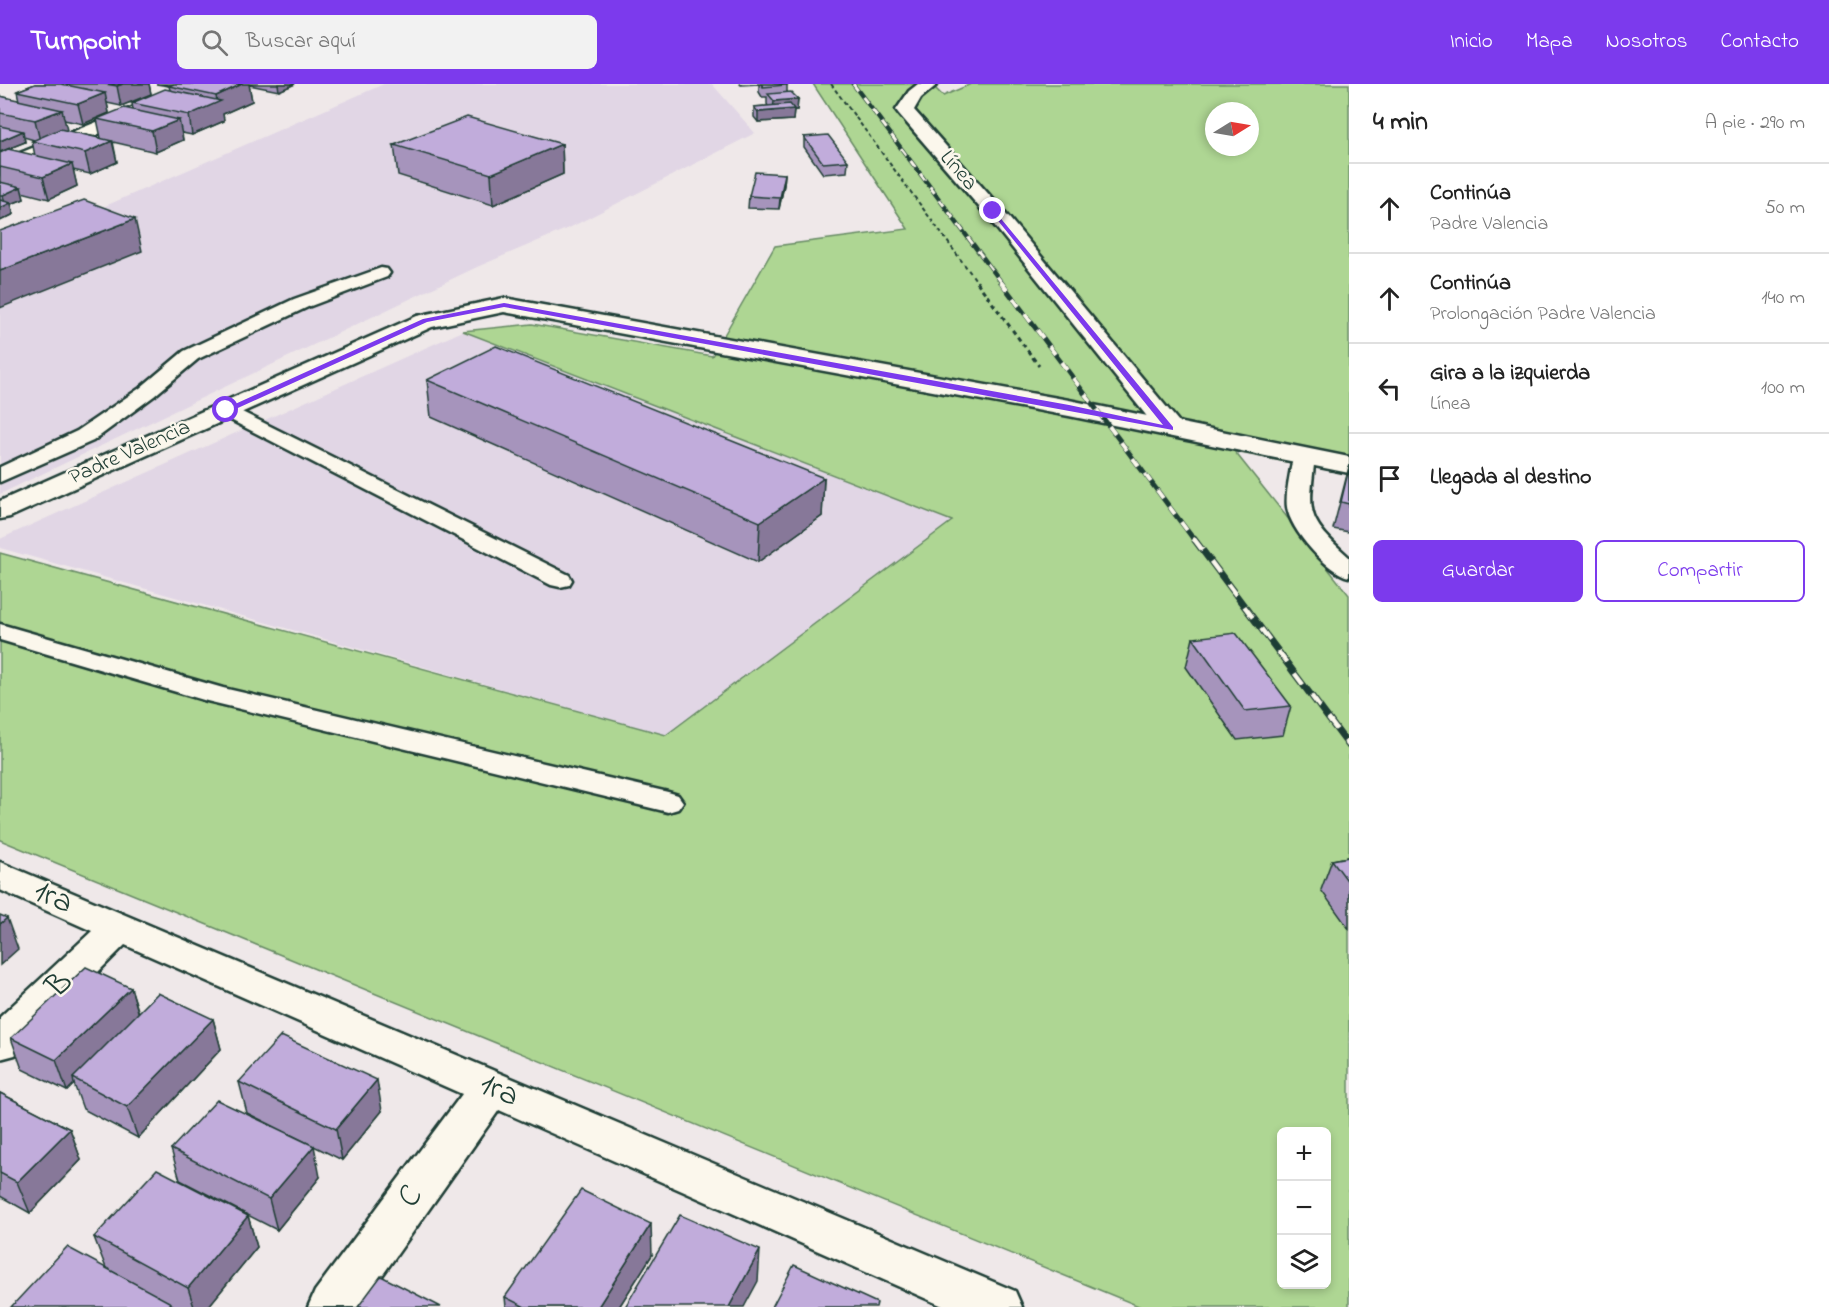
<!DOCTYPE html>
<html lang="es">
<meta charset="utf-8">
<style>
:root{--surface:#fff;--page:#f2f2f2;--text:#222;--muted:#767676;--line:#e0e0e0;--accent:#7c3aed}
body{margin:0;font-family:"Indie Flower",sans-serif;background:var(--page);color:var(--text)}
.controls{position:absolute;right:18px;bottom:18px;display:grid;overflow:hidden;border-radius:9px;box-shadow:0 3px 9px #0003}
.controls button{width:54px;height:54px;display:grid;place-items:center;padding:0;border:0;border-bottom:2px solid var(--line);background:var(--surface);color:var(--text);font:30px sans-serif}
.compass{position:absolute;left:1205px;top:18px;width:54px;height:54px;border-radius:50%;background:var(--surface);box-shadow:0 3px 9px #0003;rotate:79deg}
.stop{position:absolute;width:18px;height:18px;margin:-14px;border:4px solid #7c3aed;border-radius:50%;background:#fff}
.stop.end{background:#7c3aed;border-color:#fff;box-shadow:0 2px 6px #0008}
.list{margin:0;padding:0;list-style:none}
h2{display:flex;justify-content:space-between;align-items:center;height:78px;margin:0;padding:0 24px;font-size:26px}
h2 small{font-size:20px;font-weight:400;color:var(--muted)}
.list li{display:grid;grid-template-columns:39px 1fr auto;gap:18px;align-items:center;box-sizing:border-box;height:90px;padding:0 24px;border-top:2px solid var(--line)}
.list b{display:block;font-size:22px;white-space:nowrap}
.list p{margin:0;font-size:20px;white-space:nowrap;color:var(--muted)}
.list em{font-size:20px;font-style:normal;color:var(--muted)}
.actions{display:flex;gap:12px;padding:18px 24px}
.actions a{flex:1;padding:14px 0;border:2px solid var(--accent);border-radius:9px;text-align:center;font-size:21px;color:var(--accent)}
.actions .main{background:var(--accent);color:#fff}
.icon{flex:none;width:33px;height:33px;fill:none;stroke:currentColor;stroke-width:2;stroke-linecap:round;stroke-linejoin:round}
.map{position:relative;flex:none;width:1349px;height:1223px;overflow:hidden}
header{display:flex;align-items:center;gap:36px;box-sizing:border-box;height:84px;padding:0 30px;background:var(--accent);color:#fff}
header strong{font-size:28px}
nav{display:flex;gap:33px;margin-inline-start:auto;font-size:21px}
.search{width:420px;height:54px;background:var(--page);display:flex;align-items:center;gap:15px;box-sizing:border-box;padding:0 21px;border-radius:9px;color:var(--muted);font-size:22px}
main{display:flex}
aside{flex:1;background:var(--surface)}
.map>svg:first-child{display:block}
.built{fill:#e1d6e5}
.green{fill:#aed693;stroke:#668a64;stroke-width:1.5;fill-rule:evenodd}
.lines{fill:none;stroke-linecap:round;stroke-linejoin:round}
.service-casing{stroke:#1f3d34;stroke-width:5}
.minor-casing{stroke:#1f3d34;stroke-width:5}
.tertiary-casing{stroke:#1f3d34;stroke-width:5}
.path-far1{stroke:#1f3d34;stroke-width:2;stroke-dasharray:4 3;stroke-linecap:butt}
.path{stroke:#1f3d34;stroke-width:3;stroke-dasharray:4.5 4;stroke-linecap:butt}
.service{fill:#fbf7ec;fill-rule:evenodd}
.minor{fill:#fbf7ec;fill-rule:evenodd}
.tertiary{fill:#fbf7ec;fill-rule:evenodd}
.rail-far2-casing{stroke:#1f3d34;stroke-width:4.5}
.rail-far1-casing{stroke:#1f3d34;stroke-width:5}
.rail-casing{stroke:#1f3d34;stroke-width:7}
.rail-far2{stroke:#fbf7ec;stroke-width:3;stroke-dasharray:8;stroke-linecap:butt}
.rail-far1{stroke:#fbf7ec;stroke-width:4;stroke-dasharray:10;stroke-linecap:butt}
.rail{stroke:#fbf7ec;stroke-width:4.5;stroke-dasharray:14;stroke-linecap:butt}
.wall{fill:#a694bc;stroke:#1f3d34;stroke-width:1.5}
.shaded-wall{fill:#877899;stroke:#1f3d34;stroke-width:1.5}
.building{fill:#c1acdb;stroke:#1f3d34;stroke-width:1.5}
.route{fill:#7c3aed}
.labels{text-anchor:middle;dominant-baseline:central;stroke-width:5;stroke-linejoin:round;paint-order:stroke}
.far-street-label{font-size:22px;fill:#1f3d34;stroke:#fbf7ec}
.near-street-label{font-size:33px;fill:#1f3d34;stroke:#fbf7ec}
</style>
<header>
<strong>Turnpoint</strong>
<div class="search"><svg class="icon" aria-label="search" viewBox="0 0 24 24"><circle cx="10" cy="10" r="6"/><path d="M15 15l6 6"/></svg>Buscar aquí</div>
<nav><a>Inicio</a><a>Mapa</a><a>Nosotros</a><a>Contacto</a></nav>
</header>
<main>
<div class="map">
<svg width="1349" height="1223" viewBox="0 0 1349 1223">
<rect width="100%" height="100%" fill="#efe8e9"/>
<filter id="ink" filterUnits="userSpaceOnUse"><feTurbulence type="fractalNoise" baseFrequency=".0167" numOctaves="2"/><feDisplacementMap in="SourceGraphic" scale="12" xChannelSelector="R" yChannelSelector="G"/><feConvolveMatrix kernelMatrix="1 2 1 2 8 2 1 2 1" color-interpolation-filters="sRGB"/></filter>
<g filter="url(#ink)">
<g class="built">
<path d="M384,0H712L755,49L571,143L477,183L0,410V168Z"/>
<path d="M463,247L952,437L666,651L0,464V455Z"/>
</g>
<path class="green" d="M813,0H931L943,12L971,0H1349V390L1235,368L1349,511V1223H1141L0,756V469L666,651L952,437L463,247L532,240L712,272L775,162L908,145ZM1214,27H1250V63H1214ZM1282,1048H1326V1200H1282Z"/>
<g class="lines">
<defs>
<g id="service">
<path d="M381,184L387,185L390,189L387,193L308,223L198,275L154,312L93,357L0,398V383L77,347L140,304L184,267L294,215Z"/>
<path d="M226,320L569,491L572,496L569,501L560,503L551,501L219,330L216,326L219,322Z"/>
<path d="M1304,365L1312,367L1315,372C1309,429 1304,433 1349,473V493C1327,488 1290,446 1287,423C1285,410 1291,386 1293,372L1296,367Z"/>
<path d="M0,540L223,604L668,708L678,711L683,718L678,725L668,728L207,617L0,556Z"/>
</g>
<g id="minor">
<path d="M191,0H215L212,4L0,90V77Z"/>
<path d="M918,0H938L921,14L914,26L1000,123L1179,338L1183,344L1179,350L1170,352L1161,350L986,131L899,30L896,26L909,7Z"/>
<path d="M0,778L1015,1207L1022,1223H945L499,1026L360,1223H308L315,1207L462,1010L125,861L15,971L0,975V933L92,847L0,806Z"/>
</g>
<path id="tertiary" d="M504,214L1069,316L1349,373V389L1069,332L504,228L432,243L10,433L0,435V417L417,232Z"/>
</defs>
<use href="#service" class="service-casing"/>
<use href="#minor" class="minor-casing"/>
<use href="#tertiary" class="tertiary-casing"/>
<path class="path-far1" d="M831,0L978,199"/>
<path class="path" d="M977,198L1039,282"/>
<use href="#service" class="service"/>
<use href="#minor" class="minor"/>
<use href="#tertiary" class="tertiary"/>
<defs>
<path id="rail-far2" d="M853,0L1002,199"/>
<path id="rail-far1" d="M1001,198L1195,457"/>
<path id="rail" d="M1194,455L1349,662"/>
</defs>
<use href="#rail-far2" class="rail-far2-casing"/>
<use href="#rail-far1" class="rail-far1-casing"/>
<use href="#rail" class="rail-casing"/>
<use href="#rail-far2" class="rail-far2"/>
<use href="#rail-far1" class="rail-far1"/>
<use href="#rail" class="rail"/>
</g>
<g class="wall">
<path d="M35,0H149L151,10L121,22L107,19L109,29L83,40L64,36L66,47L101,54L97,35L133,26L132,19L170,6L169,2L156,0H295L279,7L249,1L252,17L223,30L224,37L192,51L182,49L183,56L156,68L113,58L117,78L90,90L73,86L77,102L49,115L22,108L24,115L11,120L14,130L0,137V69L35,72L32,57L34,56L24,53L25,58L0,68V12L19,17L17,7Z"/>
<path d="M740,0H786L787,1V8L798,15L797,26H794L793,36L758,38L754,33V23L768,22L767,20V13H762L759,8V0L741,1Z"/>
<path d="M804,53L848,77L847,88L823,90L804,63Z"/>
<path d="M562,60L563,90L493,121L398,91L394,61Z"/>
<path d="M785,90L784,101L779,125L748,124L749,112Z"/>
<path d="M427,296L824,394L822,432L758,478L431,333Z"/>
<path d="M1349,383V448L1333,445Z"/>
<path d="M1193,554L1291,622L1283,651L1237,656L1186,583Z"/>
<path d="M1349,773V845L1321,806L1332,776Z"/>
<path d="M131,904L139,929L213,935L221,965L138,1054L83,1025L74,1000L67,1007L22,985L11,954Z"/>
<path d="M239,998L382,1027L342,1076L247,1029Z"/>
<path d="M0,1009L70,1045L81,1076L30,1129L0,1112Z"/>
<path d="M171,1065L320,1093L277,1146L180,1096Z"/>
<path d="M248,1132L257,1163L208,1223H176L106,1184L94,1153Z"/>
<path d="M652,1171L619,1223H506L505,1213Z"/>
</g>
<g class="shaded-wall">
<path d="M123,0H149L151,10L121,22L117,2Z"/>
<path d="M242,0H249L252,17L223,30L224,37L192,51L189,31L217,18L216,12Z"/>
<path d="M278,0H295L279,7Z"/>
<path d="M105,9L109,29L83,40L78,20Z"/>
<path d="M798,15L797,26H794L793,36L758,38V28L773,27L774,17Z"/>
<path d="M62,26L67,46L40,57L35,36Z"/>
<path d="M179,36L183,56L156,68L152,47Z"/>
<path d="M23,47L25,58L0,68V57Z"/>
<path d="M112,57L117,78L90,90L85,69Z"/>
<path d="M562,60L563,90L493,121L491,90Z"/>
<path d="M72,80L77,102L49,115L43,93Z"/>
<path d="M785,90L784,101L779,125L780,114Z"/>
<path d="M21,103L24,115L11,120L14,130L0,137V124L5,121L3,111Z"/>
<path d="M135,135L142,167L0,224V187Z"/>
<path d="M824,394L822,432L758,478L760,438Z"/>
<path d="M7,834L18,865L0,881V840Z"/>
<path d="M131,904L140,934L73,994L74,1000L67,1007L56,976Z"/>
<path d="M213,935L221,965L138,1054L127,1023Z"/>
<path d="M377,996L382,1027L342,1076L336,1045Z"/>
<path d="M70,1045L81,1076L30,1129L17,1098Z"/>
<path d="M314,1062L320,1093L277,1146L269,1115Z"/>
<path d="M248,1132L257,1163L208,1223H194L188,1204Z"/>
<path d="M651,1140L652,1171L619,1223H598Z"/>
<path d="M760,1166L758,1197L744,1223H729Z"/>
</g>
<g class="building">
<path d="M35,0H61L105,9L78,20L17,7Z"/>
<path d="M105,0H123L117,2Z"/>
<path d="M174,0H242L216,12L169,2Z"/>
<path d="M761,0H786L787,1L763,3Z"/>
<path d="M165,5L221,17L189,31L132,19Z"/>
<path d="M791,8L798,15L774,17L768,10Z"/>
<path d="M0,12L62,26L35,36L0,29Z"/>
<path d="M790,20L794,25L758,28L754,23Z"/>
<path d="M124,24L179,36L152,47L97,35Z"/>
<path d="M467,33L562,60L491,90L394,61Z"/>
<path d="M0,42L23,47L0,57Z"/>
<path d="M60,45L112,57L85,69L32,57Z"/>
<path d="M828,51L848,77L823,79L804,53Z"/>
<path d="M8,65L72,80L43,93L0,83V69Z"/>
<path d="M755,88L785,90L780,114L749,112Z"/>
<path d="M0,98L21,103L3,111H0Z"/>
<path d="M0,116L11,119L0,124Z"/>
<path d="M84,116L135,135L0,187V147Z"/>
<path d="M496,262L824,394L760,438L427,296Z"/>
<path d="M1349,384V420L1341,418Z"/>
<path d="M1236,549L1291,622L1245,627L1193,554Z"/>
<path d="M1349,773V799L1332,776Z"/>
<path d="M0,831L7,834L0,840Z"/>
<path d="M86,883L131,904L56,976L11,954Z"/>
<path d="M158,909L213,935L127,1023L73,994Z"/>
<path d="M281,952L377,996L336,1045L239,998Z"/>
<path d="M0,1009L70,1045L17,1098L0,1089Z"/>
<path d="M217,1016L314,1062L269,1115L171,1065Z"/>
<path d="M157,1085L248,1132L188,1204L94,1153Z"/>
<path d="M581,1106L651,1140L598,1223H525L505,1213Z"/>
<path d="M680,1131L760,1166L729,1223H625Z"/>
<path d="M67,1163L171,1219L168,1223H11Z"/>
<path d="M794,1181L877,1219L876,1223H772Z"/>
<path d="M381,1192L441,1223H358Z"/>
</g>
</g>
<path class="route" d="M993,125L1173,343V346L504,223L427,238L229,328L222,326L423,235L504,219L1069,321L1163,341L991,128Z"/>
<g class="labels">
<g class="far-street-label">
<text transform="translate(958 87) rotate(49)">Línea</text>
<text transform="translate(130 369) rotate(-24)">Padre Valencia</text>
</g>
<g class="near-street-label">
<text transform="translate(53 814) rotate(23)">1ra</text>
<text transform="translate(60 901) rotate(-44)">B</text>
<text transform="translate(499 1007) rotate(23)">1ra</text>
<text transform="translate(411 1113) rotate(-54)">C</text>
</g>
</g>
</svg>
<div class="controls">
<button>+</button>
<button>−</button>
<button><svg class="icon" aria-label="layers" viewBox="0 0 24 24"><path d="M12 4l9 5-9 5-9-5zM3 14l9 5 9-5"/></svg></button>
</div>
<svg class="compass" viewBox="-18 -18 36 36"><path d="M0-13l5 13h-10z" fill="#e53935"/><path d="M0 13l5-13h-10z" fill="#767676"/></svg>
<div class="stop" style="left:226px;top:326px"></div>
<div class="stop end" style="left:993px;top:127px"></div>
</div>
<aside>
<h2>4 min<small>A pie · 290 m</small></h2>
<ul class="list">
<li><svg class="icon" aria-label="ahead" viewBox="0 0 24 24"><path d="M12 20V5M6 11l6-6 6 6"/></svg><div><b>Continúa</b><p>Padre Valencia</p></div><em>50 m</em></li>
<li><svg class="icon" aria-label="ahead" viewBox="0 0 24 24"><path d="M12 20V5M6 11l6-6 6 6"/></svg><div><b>Continúa</b><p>Prolongación Padre Valencia</p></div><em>140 m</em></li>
<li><svg class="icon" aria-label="left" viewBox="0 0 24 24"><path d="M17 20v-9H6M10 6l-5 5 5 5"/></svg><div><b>Gira a la izquierda</b><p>Línea</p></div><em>100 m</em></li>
<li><svg class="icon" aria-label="arrive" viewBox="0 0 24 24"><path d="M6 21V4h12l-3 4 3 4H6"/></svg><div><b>Llegada al destino</b></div></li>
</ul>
<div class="actions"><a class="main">Guardar</a><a>Compartir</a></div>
</aside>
</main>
